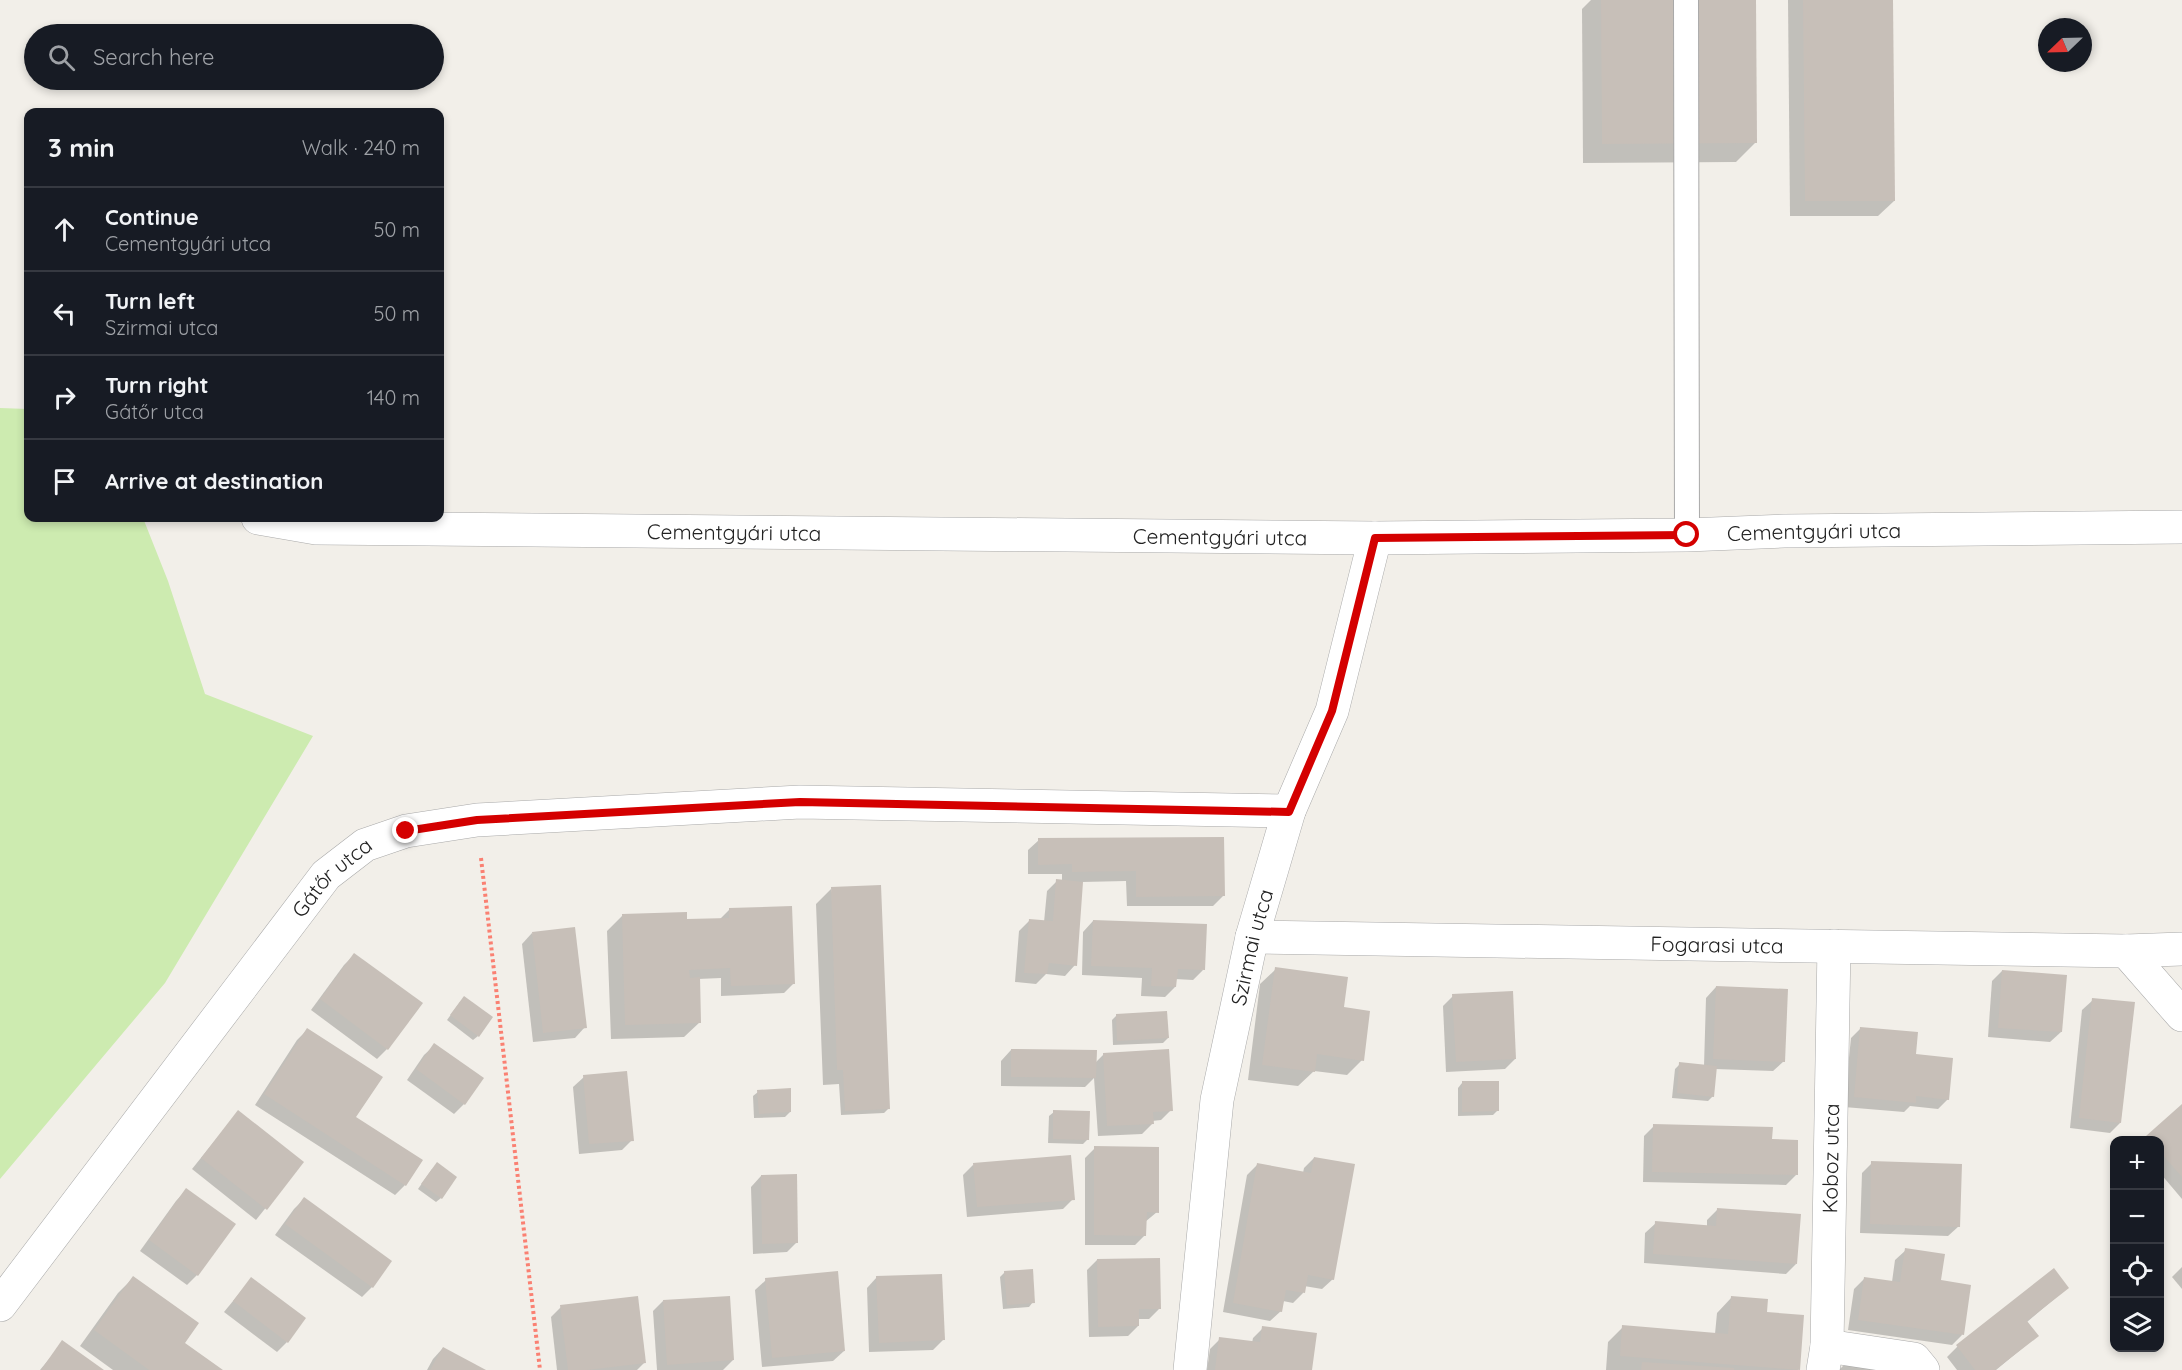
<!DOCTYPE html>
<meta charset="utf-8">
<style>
:root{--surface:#171b24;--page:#242831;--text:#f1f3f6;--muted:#9ea1a6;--line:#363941}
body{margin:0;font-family:Quicksand,sans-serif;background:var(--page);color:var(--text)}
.controls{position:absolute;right:18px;bottom:18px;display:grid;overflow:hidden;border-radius:12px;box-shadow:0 3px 9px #0003}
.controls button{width:54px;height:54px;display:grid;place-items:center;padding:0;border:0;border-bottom:2px solid var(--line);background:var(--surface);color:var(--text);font:30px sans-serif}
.compass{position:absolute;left:2038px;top:18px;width:54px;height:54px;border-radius:50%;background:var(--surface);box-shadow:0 3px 9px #0003;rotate:247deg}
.stop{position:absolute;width:18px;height:18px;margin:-14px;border:4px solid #d40000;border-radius:50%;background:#fff}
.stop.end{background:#d40000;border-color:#fff;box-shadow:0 2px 6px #0008}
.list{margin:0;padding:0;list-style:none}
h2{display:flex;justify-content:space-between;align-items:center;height:78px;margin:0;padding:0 24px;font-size:26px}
h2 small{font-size:20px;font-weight:400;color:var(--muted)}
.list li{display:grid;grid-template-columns:39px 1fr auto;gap:18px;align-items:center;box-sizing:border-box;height:84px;padding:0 24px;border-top:2px solid var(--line)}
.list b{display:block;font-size:22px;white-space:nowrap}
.list p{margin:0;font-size:20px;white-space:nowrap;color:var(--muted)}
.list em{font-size:20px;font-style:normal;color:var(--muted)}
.icon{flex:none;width:33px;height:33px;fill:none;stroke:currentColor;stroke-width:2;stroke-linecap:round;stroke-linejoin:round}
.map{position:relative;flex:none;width:2182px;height:1370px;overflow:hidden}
.search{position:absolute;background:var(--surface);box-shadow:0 3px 9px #0003;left:24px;top:24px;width:420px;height:66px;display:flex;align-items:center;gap:15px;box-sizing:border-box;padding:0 21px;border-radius:33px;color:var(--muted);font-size:22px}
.panel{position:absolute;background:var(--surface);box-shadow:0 3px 9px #0003;left:24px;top:108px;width:420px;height:414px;border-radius:12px}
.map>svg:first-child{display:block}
.grass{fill:#cdebb0}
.shadow{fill:#0003}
.building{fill:#c7bfb8}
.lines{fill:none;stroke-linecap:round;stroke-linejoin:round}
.service-casing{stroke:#a9a9a9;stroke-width:26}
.minor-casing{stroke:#a9a9a9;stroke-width:34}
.path{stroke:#fa8072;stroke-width:4;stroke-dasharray:3 3;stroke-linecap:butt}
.service{stroke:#fff;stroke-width:24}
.minor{stroke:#fff;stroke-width:33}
.route{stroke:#d40000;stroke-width:8}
.labels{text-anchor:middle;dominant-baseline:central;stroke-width:6;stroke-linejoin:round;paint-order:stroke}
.street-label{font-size:21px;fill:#222;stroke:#fff}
</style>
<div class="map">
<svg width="2182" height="1370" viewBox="0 0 2182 1370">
<rect width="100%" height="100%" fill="#f2efe9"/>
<path class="grass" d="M0,408L28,409V518H143L168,581L205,694L313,736L165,983L0,1179Z"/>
<g class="shadow">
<path d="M1591,0H1754L1756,142L1736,162L1583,163L1582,9Z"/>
<path d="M1788,0H1892L1894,201L1878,216H1790Z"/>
<path d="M1039,840L1223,896L1213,906H1127L1126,881L1082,882L1075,965L1065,976L1046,974L1036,984L1015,982L1019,931L1030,920L1044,922L1047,891L1057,881H1062V874H1028V850Z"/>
<path d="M831,889L889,1108L884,1113L841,1115L839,1084L823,1085L816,904Z"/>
<path d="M729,910L794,983L784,993L721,996V978L698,979L700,1022L684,1037L611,1039L607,931L622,916L686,921L719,920Z"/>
<path d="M1093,921L1203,970L1193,980L1175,979V987L1165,997L1141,996L1142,978L1082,975L1083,932Z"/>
<path d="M532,933L585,1027L575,1038L533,1042L522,944Z"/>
<path d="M354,955L387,1049L377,1059L311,1010L344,965Z"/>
<path d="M1276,969L1342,1008L1362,1060L1347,1075L1314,1071L1298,1086L1248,1080L1260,984Z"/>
<path d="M2002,971L2061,1032L2050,1042L1988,1037L1992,981Z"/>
<path d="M1716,987L1784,1061L1773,1071L1715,1069L1713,1096L1708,1101L1672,1098L1675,1069L1680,1064L1704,1066L1706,998Z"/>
<path d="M1453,996L1515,1059L1505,1069L1446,1072L1443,1006Z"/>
<path d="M2093,1000L2120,1123L2110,1133L2070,1128L2082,1010Z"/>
<path d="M460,1002L478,1036L473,1040L447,1020Z"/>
<path d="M1117,1015L1168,1038L1163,1043L1113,1045L1112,1020Z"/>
<path d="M1861,1028L1914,1055L1948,1099L1938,1109L1910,1106L1904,1112L1844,1107L1851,1038Z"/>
<path d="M307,1030L354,1117L405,1185L395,1195L255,1105L297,1040Z"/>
<path d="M435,1045L464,1104L454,1114L407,1080L424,1055Z"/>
<path d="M1011,1050L1095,1063L1104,1054L1171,1110L1161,1120L1152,1121L1153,1123L1142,1134L1098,1136L1094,1078L1085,1087L1001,1086V1061Z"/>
<path d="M584,1077L632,1140L622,1150L579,1154L573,1087Z"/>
<path d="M1462,1083L1497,1111L1493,1115L1458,1116V1088Z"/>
<path d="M758,1092L790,1112L785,1117L754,1118L753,1096Z"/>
<path d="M2182,1106V1199L2160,1173V1140H2144Z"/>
<path d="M238,1112L302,1162L256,1220L192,1169Z"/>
<path d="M1054,1112L1088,1139L1083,1144L1048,1143L1049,1116Z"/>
<path d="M1654,1126L1796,1175L1786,1185L1643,1182L1644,1136Z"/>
<path d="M1095,1148L1157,1212L1145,1222V1235L1135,1245H1085V1158Z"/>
<path d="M1314,1158L1333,1279L1322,1289L1304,1286L1303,1293L1293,1303L1283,1301L1281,1311L1270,1321L1223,1312L1247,1175L1257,1165L1303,1173L1304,1168Z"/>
<path d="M1872,1163L1959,1226L1948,1236L1860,1233L1862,1173Z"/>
<path d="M973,1165L1073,1199L1063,1209L967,1217L963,1175Z"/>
<path d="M432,1169L441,1198L436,1202L418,1189Z"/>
<path d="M761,1176L797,1242L787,1252L753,1254L751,1187Z"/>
<path d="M186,1190L197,1275L187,1285L140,1251L176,1201Z"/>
<path d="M304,1199L390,1261L372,1287L362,1297L275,1235L294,1209Z"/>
<path d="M1717,1210L1796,1264L1786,1274L1644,1263L1645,1233L1656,1223L1707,1227V1220Z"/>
<path d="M1906,1250L1940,1282L1962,1335L1952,1345L1848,1330L1854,1289L1864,1279L1892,1282L1895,1260Z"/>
<path d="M1097,1260L1159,1309L1149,1319H1138V1326L1128,1336L1089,1337L1087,1270Z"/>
<path d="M2182,1267V1289L2172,1277Z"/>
<path d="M2054,1270L2067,1288L2027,1322L2037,1336L1996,1370H1957L1947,1357L1957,1347Z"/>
<path d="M1005,1272L1033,1302L1029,1307L1003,1309L1000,1277Z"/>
<path d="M877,1277L943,1340L933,1350L869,1352L867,1288Z"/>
<path d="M133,1278L183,1343L220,1370H113L80,1346L118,1293Z"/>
<path d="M251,1279L287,1342L277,1352L224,1312Z"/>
<path d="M766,1280L844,1351L833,1361L762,1367L755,1290Z"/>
<path d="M1732,1297L1766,1314L1802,1317L1798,1370H1606L1608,1342L1623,1327L1715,1334L1717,1313Z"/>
<path d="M663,1301L733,1360L723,1370H657L653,1311Z"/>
<path d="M561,1307L644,1363L637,1370H557L551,1317Z"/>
<path d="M1263,1328L1311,1370H1207L1210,1349L1220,1339L1252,1343L1253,1338Z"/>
<path d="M63,1342L102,1370H40Z"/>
<path d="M443,1348L483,1370H427L433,1359Z"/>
<path d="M1848,1361L1891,1370H1839Z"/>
</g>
<g class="building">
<path d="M1601,0H1756L1757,143L1602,144Z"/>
<path d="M1803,0H1893L1895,201H1805Z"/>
<path d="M1224,837L1225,896L1136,897V871L1072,872V864L1038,865V838Z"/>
<path d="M1056,879L1083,882L1077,966L1049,963L1047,974L1024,973L1029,919L1053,921Z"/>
<path d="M881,885L890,1109L845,1111L843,1070H837L831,887Z"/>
<path d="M792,906L795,984L731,986L730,968L689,970L690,978L700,977L701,1023L625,1025L622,914L687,912V919L729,918V908Z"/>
<path d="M1093,920L1207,924L1205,970L1178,969L1176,987L1151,986L1152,968L1091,966Z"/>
<path d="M575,927L587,1028L543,1033L532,932Z"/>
<path d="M354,953L423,1003L388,1050L320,999Z"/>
<path d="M1275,967L1348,977L1344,1007L1370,1011L1364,1061L1317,1054L1315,1072L1262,1065Z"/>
<path d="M2002,970L2067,975L2062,1032L1998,1028Z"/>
<path d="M1716,986L1788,989L1785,1062L1713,1059Z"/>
<path d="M1513,991L1516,1059L1456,1062L1452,994Z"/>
<path d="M464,996L493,1017L479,1037L450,1015Z"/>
<path d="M2092,998L2135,1002L2121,1123L2079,1118Z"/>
<path d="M1167,1011L1169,1038L1117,1041L1116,1014Z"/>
<path d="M1860,1027L1918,1032L1916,1054L1953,1058L1949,1100L1916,1096V1103L1854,1097Z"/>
<path d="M307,1028L383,1077L356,1117L423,1160L406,1186L264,1094Z"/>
<path d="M434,1043L484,1078L465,1105L416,1069Z"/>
<path d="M1011,1049L1097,1050L1096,1078L1011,1077Z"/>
<path d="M1169,1049L1173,1111L1153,1112L1154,1124L1107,1126L1103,1053Z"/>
<path d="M1679,1062L1717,1066L1714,1097L1677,1093Z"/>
<path d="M627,1071L634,1141L589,1144L583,1075Z"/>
<path d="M1462,1081H1499V1111L1462,1112Z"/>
<path d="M791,1088V1112L759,1114L757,1090Z"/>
<path d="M2182,1104V1177L2160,1152V1140H2149L2146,1136Z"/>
<path d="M238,1110L304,1162L267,1210L201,1158Z"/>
<path d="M1053,1110L1090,1111L1089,1140L1053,1139Z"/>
<path d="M1653,1124L1773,1127L1772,1139L1798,1140V1175L1652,1172Z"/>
<path d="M1094,1146L1159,1147V1213L1147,1212L1146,1236L1094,1235Z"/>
<path d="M1071,1155L1075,1200L977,1207L973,1163Z"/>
<path d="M1314,1157L1355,1164L1334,1280L1308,1275L1305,1293L1286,1290L1282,1312L1233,1303L1257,1163L1311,1173Z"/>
<path d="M1871,1161L1962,1164L1960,1227L1870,1224Z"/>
<path d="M437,1162L457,1177L442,1199L421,1184Z"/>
<path d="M797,1174L798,1243L762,1244L761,1175Z"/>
<path d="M186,1188L236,1224L198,1276L149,1240Z"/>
<path d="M304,1197L392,1261L373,1288L285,1224Z"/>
<path d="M1717,1208L1801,1214L1797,1264L1653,1254L1655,1221L1716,1226Z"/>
<path d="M1905,1248L1945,1254L1941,1280L1971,1285L1964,1335L1858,1320L1864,1277L1900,1282Z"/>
<path d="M1160,1258L1161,1309H1139V1326L1098,1327L1097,1259Z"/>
<path d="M2054,1268L2069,1288L2027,1321L2039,1336L1995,1370H1975L1956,1345Z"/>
<path d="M1033,1269L1035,1303L1007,1305L1004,1271Z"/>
<path d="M838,1271L845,1351L772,1358L765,1278Z"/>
<path d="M942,1274L945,1340L879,1343L876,1276Z"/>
<path d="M133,1276L199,1323L185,1343L223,1370H149L94,1330Z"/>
<path d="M251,1277L306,1318L288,1343L233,1301Z"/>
<path d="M638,1296L646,1363L587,1370H568L560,1305Z"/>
<path d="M730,1296L734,1360L667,1365L663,1300Z"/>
<path d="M1731,1296L1768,1299L1767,1312L1804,1315L1800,1370L1620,1356L1622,1325L1728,1334Z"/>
<path d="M1262,1326L1317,1333L1312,1370H1215L1219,1337L1260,1342Z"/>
<path d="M62,1340L104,1370H41Z"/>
<path d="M443,1347L486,1370H430Z"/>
<path d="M1642,1362L1734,1368V1370H1641Z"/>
</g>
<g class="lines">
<defs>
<path id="service" d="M1686,0L1687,535"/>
<g id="minor">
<path id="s1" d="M258,518L316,528L1375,538L1687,535L1784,531L2182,527"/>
<path id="s2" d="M1252,937L2126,951L2182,949"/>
<path d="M2126,951L2182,1015"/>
<path id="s3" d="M0,1305L326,875L365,845L406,831L477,820L800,802L1289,811"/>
<path d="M1827,1346L1914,1359L1923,1370"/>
<path id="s4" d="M1190,1370L1217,1100L1252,937L1289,811L1332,711L1375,538"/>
<path id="s5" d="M1823,1370L1827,1346L1834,946"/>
</g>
</defs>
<use href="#service" class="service-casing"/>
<use href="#minor" class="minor-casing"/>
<path class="path" d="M481,858L540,1370"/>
<use href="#service" class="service"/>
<use href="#minor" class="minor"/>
</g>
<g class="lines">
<path class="route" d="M406,831L477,820L800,802L1289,812L1332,711L1375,538L1687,535"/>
</g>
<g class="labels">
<g class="street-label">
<text stroke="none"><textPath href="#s1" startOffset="477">Cementgyári utca</textPath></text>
<text stroke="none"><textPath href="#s1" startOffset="1557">Cementgyári utca</textPath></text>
<text stroke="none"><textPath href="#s1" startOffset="963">Cementgyári utca</textPath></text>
<text stroke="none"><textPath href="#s3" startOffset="542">Gátőr utca</textPath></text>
<text stroke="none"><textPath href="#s2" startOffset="465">Fogarasi utca</textPath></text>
<text stroke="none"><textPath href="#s4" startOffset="428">Szirmai utca</textPath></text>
<text stroke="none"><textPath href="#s5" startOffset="212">Koboz utca</textPath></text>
</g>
</g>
</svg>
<div class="controls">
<button>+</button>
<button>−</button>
<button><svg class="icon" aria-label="locate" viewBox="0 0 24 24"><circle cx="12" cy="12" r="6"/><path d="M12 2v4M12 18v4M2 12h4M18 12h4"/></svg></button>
<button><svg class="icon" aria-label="layers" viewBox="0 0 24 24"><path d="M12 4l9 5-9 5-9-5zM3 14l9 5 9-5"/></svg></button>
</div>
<svg class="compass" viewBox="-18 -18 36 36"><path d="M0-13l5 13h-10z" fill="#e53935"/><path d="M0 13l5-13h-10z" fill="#9ea1a6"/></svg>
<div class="stop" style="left:1687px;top:535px"></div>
<div class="stop end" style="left:406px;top:831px"></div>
<div class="search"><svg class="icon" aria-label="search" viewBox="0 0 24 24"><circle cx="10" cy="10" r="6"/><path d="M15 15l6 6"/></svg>Search here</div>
<section class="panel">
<h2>3 min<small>Walk · 240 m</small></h2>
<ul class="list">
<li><svg class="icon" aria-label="ahead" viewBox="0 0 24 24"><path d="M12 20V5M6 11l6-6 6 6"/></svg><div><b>Continue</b><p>Cementgyári utca</p></div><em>50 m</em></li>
<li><svg class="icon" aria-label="left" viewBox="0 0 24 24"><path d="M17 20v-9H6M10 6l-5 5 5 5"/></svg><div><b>Turn left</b><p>Szirmai utca</p></div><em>50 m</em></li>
<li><svg class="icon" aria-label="right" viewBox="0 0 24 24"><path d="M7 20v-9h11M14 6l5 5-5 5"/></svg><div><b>Turn right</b><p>Gátőr utca</p></div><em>140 m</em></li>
<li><svg class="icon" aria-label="arrive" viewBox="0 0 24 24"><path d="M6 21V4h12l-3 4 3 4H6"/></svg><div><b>Arrive at destination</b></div></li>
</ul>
</section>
</div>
